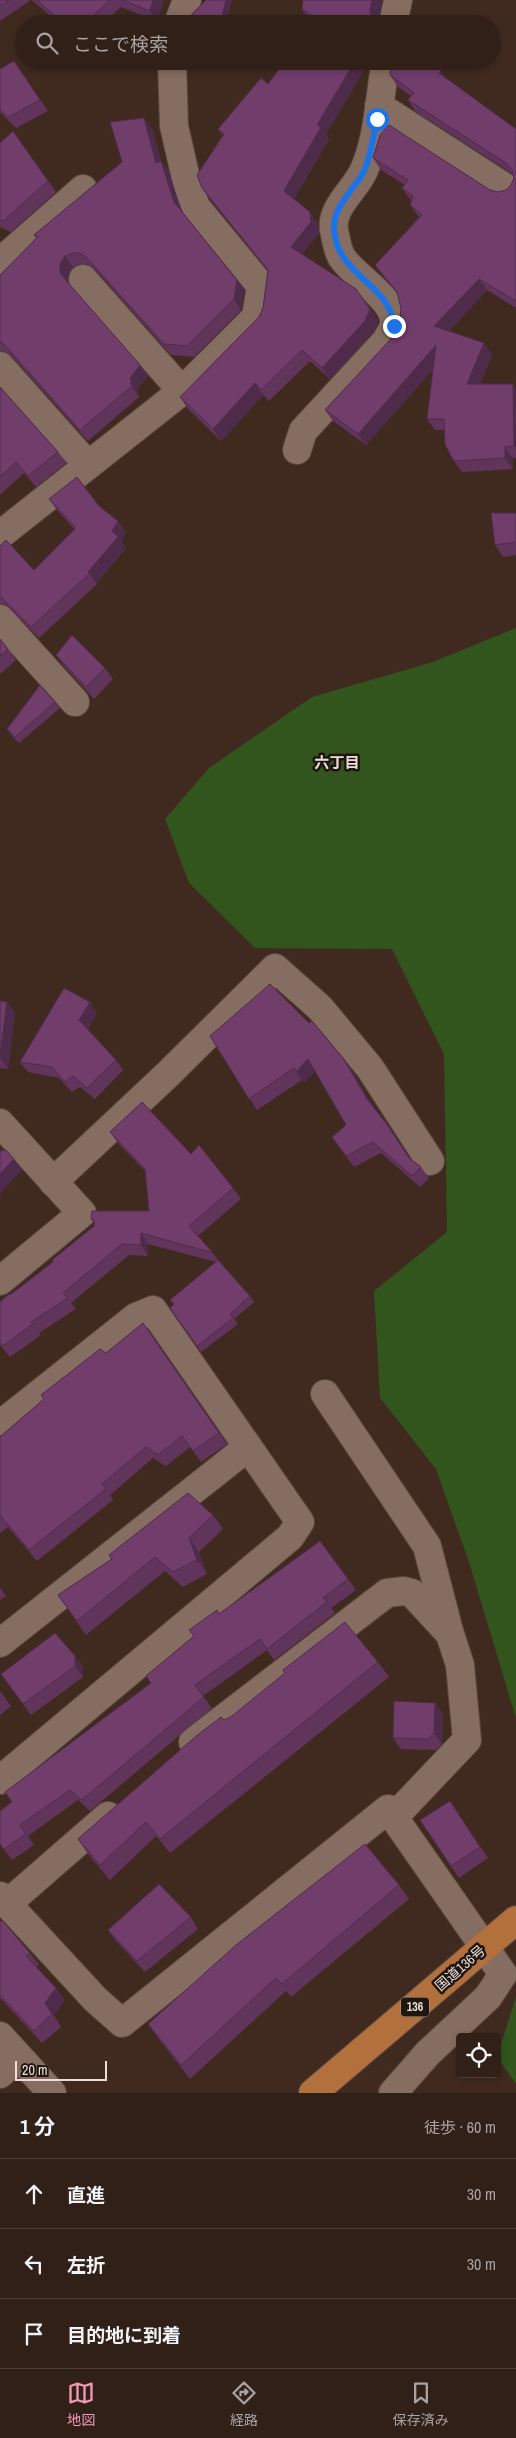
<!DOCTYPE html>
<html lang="ja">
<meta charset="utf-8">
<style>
:root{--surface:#302018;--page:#382821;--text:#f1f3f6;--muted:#a8a3a2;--line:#4b3e37;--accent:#f09ab5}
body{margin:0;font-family:"Archivo Narrow","Noto Sans JP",sans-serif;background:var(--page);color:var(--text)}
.controls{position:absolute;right:15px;bottom:15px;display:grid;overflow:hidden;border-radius:5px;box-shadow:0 2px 8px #0003}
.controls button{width:45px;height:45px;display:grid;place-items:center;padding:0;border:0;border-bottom:1px solid var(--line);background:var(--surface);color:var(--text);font:25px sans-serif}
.scale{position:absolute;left:15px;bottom:12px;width:92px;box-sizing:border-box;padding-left:5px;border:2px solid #ecded7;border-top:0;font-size:14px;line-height:18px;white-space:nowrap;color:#ecded7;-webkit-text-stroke:4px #1f1611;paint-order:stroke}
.stop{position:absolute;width:15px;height:15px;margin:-11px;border:4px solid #1a73e8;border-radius:50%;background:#fff}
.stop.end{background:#1a73e8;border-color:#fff;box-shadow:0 1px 5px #0008}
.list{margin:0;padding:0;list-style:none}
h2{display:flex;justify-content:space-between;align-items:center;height:65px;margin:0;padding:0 20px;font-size:21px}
h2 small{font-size:16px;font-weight:400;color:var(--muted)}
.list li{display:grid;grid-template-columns:32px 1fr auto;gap:15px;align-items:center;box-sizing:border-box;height:70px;padding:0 20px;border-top:1px solid var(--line)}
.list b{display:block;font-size:19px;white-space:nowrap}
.list em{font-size:16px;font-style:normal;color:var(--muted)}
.icon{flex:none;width:28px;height:28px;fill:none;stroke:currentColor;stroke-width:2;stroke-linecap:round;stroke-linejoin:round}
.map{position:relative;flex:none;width:516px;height:2093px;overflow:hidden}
.search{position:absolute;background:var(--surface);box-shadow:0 2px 8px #0003;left:15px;right:15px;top:15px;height:55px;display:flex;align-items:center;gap:12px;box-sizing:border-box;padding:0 18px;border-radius:28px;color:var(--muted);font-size:19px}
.sheet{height:275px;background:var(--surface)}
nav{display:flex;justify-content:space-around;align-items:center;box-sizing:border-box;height:70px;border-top:1px solid var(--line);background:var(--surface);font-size:14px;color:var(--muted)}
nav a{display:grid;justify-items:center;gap:2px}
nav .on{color:var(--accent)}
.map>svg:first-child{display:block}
.green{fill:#31551c}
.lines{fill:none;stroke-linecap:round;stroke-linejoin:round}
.minor-casing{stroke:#59473f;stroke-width:30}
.trunk-casing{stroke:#59473f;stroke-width:30}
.minor{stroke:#866d61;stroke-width:28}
.trunk{stroke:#b1703c;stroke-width:28}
.wall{fill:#61345c}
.shaded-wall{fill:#4f2b4b}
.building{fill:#713d6b;stroke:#4f2b4b}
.route{stroke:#1a73e8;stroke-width:6}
.labels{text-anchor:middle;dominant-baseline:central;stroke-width:5;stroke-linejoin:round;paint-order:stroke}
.shield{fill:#1f1611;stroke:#aea29c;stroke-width:1}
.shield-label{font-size:12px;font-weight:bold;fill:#ecded7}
.street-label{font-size:14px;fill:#ecded7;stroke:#1f1611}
.neighbourhood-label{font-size:15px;font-weight:bold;fill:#ecded7;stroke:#1f1611}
</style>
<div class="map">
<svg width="516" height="2093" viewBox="0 0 516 2093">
<rect width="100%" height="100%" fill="#402a20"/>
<g class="green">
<path d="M516,628V1718L469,1562L436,1469L380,1398L374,1291L447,1232L444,1054L392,949L255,948L189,883L165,819L209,768L312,697L433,662Z"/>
<path d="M516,1997V2084L497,2057Z"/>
</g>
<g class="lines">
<defs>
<g id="minor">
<path d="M178,24L187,0"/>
<path d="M393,24L398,0"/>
<path d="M379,106L506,188"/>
<path d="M0,262L83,189"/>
<path d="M83,279L182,391"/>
<path d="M0,366L88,465"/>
<path d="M297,450L303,431L386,341C388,337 391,332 393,328C402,302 352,276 341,256C337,248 336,239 334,230C330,208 356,189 364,170C379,136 379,97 386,61"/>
<path d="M0,535L182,391L256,317L261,286L196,207L187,183L174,126L172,61"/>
<path d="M0,619L75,702"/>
<path d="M0,1123L82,1213L0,1281"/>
<path d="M53,1182L167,1075L275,968L320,1008L370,1068L430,1161"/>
<path d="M325,1394L427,1546L449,1631"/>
<path d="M0,1425L136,1317L153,1310L300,1522L290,1537L0,1780"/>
<path d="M0,1643L248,1447"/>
<path d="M193,1742L387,1593L404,1591L412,1593L450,1634L460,1665L467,1740L394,1817"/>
<path d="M0,1896L95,1999L122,2023L388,1809L503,1974L488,1997L428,2053L393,2093"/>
<path d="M7,1904L108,1816"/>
<path d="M0,2036L52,2093"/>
<path d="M0,2074L19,2057"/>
</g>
<path id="trunk" d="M313,2093L516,1920"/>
</defs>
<use href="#minor" class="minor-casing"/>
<use href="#trunk" class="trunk-casing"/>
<use href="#minor" class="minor"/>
<use href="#trunk" class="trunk"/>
</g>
<g class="wall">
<path d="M0,0H31L0,21Z"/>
<path d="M32,0H164L157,21L121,7L102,24H60Z"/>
<path d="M303,0H383L378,21V24H313V23L310,21L302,9Z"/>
<path d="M14,61L48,111L16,128L0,112V69Z"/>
<path d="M285,61H371L369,66L367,65L326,134L329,139L294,199L318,224L319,233L302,254L378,320L373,332L330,379L310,361L269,401L263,395L221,441L188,409L180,397L259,317L263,308L268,271L210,199L202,188L223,136L218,129L268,84Z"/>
<path d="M441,71L446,79L516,129V308L487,290L449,331L484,343L492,355L480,384L516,389V458H513V469L462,472L454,461L444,430H435L427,419L433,369L366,445L333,421L325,410L390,340L400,318L401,308L398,294L383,276L375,265L419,217L410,205L412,201L410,199L402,188L405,185L381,170L373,158L498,192L506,190L511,185L514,178L513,174L416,112L408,100L411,96L398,87L390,75Z"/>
<path d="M152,129L161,161L169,172L181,210L237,280L244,290L241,310L194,357L171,355L95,269L87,264H80L73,267L68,275V283L69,284L140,365L148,376L137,389L139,397L88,441L11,355L4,351H0V275L36,238L34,235L122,162Z"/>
<path d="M13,131L56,192L11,232L0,227V143Z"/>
<path d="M0,387L58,452L66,463L36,487L24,473L0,495Z"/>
<path d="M49,499L99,506L126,532L121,541L126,548L96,583L97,584L39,638L5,604H0V546L34,570L74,529L57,510Z"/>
<path d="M516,513V555L503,557L495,545Z"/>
<path d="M0,639L16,660L0,674Z"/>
<path d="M56,655L105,668L113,679L94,699L64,666Z"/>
<path d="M55,702L60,708L19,743L11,735L7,729Z"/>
<path d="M0,1001L15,1013L8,1069L0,1068Z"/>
<path d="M97,1013L88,1029L116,1060L123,1070L95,1099L80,1087L72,1092L59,1078L28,1072L20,1062Z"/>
<path d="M210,1036L351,1069L372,1105L394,1135L410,1159L421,1167L429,1178L420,1187L381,1153L354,1167L332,1137L346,1125L315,1071L304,1083L302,1080L257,1110Z"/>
<path d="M110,1132L191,1154L233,1188L241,1199L198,1236L213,1253L218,1260L250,1296L254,1302L234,1319L238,1324L201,1352L170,1308L174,1305L170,1300L216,1262L148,1244V1256L129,1255L71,1303L76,1309L39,1333L41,1335L10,1357L0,1345V1302L10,1295L53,1262L94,1226V1223L91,1219L149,1211L146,1172L118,1143Z"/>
<path d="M143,1323L227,1444L201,1462L190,1447L166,1466L153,1458L110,1495L113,1500L37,1561L8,1527L0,1533V1435L1,1436L44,1399L41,1395L106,1353Z"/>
<path d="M213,1515L223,1529L199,1552L207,1574L183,1587L165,1571L86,1635L58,1595L111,1559L109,1555Z"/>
<path d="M348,1579L356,1590L331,1608L335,1613L274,1660L267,1650L203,1696L212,1708L90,1811L78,1800L28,1836L34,1845L12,1860L0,1844L12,1802L151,1683L194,1637L220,1613Z"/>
<path d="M0,1588L6,1596L0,1600Z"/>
<path d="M55,1633L83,1667V1677L31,1715L9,1685Z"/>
<path d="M378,1662L389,1677L170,1853L156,1836L110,1880L88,1854L78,1839L224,1720Z"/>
<path d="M0,1691L11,1706L0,1715Z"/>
<path d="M435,1703L443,1714L442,1744L436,1750L401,1749L393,1738Z"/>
<path d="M450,1801L488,1858L459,1878L420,1820Z"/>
<path d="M399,1885L409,1899L291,1997L286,1991L190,2079L158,2038L148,2024Z"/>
<path d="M191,1917L198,1929L145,1972L116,1941L108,1930Z"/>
<path d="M0,1922L30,1953L39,1965L36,1967L56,1988L65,2000L54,2015L61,2027L42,2043L0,1998Z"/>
</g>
<g class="shaded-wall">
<path d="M153,0H164L157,21L150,11Z"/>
<path d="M226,0H232L226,24H223L221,22Z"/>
<path d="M372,0H383L378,21V24H371L370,9Z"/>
<path d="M355,61H365L367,65L326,134L329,139L292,202L284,191L317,125Z"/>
<path d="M366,61H371L369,66Z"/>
<path d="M441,71L449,83L439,73Z"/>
<path d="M144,118L152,129L164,174L156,163Z"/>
<path d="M161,161L169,172L182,213L174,202Z"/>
<path d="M310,212L318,224L319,233L299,258L291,247Z"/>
<path d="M65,256L73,267L68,275V283L71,289L64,278L60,272V264Z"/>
<path d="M479,279L487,290L442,338L434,326Z"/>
<path d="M237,280L244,290L241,310L234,299Z"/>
<path d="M370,309L378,320L373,332L330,379L322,368Z"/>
<path d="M484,343L492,355L475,395L467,384Z"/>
<path d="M436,345L444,356L366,445L358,434Z"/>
<path d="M140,365L148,376L137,389L139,397L132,386L130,378Z"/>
<path d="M255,383L263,395L221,441L213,429Z"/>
<path d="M513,384L516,389V450L514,446Z"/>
<path d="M505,447L513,458V469L505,458Z"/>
<path d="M118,521L126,532L121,541L126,548L96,583L88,572Z"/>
<path d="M7,1002L15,1013L8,1069L0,1058Z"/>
<path d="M90,1002L97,1013L87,1030L79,1020Z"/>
<path d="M343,1058L351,1069L375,1110L367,1099Z"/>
<path d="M308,1059L316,1070L304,1083L296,1072Z"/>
<path d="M14,1159L22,1170L0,1194V1174Z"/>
<path d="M141,1233L148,1244V1256L141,1245Z"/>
<path d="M189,1538L199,1552L207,1574L197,1560Z"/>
<path d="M75,1656L83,1667V1677L75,1666Z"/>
<path d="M435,1703L443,1714L442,1744L434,1733Z"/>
<path d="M56,1988L65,2000L54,2015L61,2027L45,2003Z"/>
</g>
<g class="building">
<path d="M0,0H9L0,6Z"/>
<path d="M37,0H110L84,24H64Z"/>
<path d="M122,0H153L150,11Z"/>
<path d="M206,0H226L221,22L219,24H192L189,21L192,14Z"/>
<path d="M303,0H372L370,9L372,20L370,23L371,24H313L317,19L302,9Z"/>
<path d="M14,61L40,100L8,117L0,109V69Z"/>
<path d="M285,61H355L317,125L321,127L284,191L310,212L311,222L291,247L356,289L370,309L365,321L322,368L302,350L261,390L255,383L213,429L180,397L259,317L263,308L268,270L202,188L197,175L224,134L218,129L261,78L268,84Z"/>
<path d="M391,61H426L441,71L439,73L516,129V301L479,279L434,326L484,343L467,384H513L514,446L505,447V458L454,461L445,445L444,419H427L436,345L358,434L325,410L390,340L400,318L401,308L397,292L375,265L422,215L410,205L413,196L402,188L408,180L373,158L380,135L389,125L490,190L498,192L506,190L511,185L514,178L512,170L506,163L408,100L414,93L390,75Z"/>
<path d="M144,118L156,163L161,161L174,202L237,280L234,299L187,346L164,344L87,258L80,253H73L65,256L60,264V272L64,278L140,365L130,378L132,386L80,430L4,344L0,342V275L38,237L34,235L122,162L110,122Z"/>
<path d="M13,131L48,181L3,221L0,220V143Z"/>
<path d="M0,387L58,452L28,476L16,462L0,477Z"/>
<path d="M77,477L99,506L118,521L112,531L118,537L88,572L90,573L31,627L0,596V546L6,540L34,570L76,528L49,499Z"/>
<path d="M491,513H516V542L495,545Z"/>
<path d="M72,635L105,668L86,687L56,655Z"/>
<path d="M0,639L8,649L0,656Z"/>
<path d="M40,685L55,702L15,737L7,729Z"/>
<path d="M270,984L309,1023L312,1021L343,1058L367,1099L386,1123L409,1158L421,1167L412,1176L373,1142L346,1156L332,1137L346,1125L308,1059L296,1072L294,1068L249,1099L210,1036Z"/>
<path d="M64,988L90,1002L79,1020L116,1060L87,1088L73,1076L65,1082L52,1067L20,1062Z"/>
<path d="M0,1001L7,1002L0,1056Z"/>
<path d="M142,1102L191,1154L199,1145L233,1188L189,1226L213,1253L141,1233V1245L122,1244L63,1293L68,1298L31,1322L33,1324L3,1346L0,1343V1302L9,1294L10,1295L53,1262L52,1260L94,1226V1220L91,1219L92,1211H149L145,1169L110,1132Z"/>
<path d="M6,1150L14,1159L0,1174V1151Z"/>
<path d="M218,1260L250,1296L230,1314L233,1318L197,1346L170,1308L174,1304L170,1300Z"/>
<path d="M143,1323L219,1433L193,1451L182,1436L158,1455L146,1447L102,1484L106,1489L29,1550L1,1516H0V1435L1,1436L44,1399L41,1395L100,1349L106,1353Z"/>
<path d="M188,1493L213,1515L189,1538L197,1560L173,1572L155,1557L77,1621L58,1595L112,1559L109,1555Z"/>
<path d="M320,1541L348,1579L323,1598L327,1602L267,1649L260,1639L195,1685L204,1697L82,1800L70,1790L20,1825L26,1834L4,1849L0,1844V1811L12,1802L5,1792L151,1683L146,1676L194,1636L189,1630L217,1610L219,1614Z"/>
<path d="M345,1622L378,1662L160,1839L146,1822L100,1865L78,1839L195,1737L221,1717L224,1720L232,1716L285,1673L283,1670Z"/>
<path d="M55,1633L75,1656V1666L23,1704L1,1674Z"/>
<path d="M0,1691L3,1695L0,1697Z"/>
<path d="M394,1701L435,1703L434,1733L428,1739L393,1738Z"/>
<path d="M450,1801L480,1847L451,1866L420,1820Z"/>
<path d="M365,1844L399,1885L282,1984L276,1978L181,2065L148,2024L236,1945Z"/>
<path d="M159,1884L191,1917L137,1961L108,1930Z"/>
<path d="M2,1920L30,1953L26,1956L56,1988L45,2003L52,2014L34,2031L0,1995V1922Z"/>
</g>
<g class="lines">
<path class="route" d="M377,119C373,136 371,156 364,171C355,189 333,206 334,228C335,275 390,283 394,326"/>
</g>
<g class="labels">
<rect class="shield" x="401" y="1997.5" width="28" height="19" rx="4"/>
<g class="shield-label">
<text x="415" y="2007">136</text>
</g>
<g class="street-label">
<text transform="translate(460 1968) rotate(-41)">国道136号</text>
</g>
<g class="neighbourhood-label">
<text x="337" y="762">六丁目</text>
</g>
</g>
</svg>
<div class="controls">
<button><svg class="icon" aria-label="locate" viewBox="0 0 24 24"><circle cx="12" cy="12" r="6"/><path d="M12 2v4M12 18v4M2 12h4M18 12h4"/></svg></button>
</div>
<div class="scale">20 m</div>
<div class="stop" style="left:377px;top:119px"></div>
<div class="stop end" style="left:394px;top:326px"></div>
<div class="search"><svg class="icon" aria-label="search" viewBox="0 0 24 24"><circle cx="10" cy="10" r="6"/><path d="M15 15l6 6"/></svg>ここで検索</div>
</div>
<section class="sheet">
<h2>1 分<small>徒歩 · 60 m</small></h2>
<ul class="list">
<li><svg class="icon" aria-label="ahead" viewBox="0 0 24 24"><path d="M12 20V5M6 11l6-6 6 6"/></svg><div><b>直進</b></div><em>30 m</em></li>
<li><svg class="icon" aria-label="left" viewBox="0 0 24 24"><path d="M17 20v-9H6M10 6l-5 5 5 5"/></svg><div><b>左折</b></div><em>30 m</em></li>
<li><svg class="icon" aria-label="arrive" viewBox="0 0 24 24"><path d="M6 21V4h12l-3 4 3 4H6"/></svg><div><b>目的地に到着</b></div></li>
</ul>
</section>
<nav>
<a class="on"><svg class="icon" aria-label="map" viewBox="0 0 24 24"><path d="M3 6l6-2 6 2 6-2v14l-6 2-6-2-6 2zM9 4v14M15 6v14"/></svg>地図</a>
<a><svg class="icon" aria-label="directions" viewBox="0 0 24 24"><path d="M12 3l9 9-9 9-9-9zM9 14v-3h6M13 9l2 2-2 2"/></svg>経路</a>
<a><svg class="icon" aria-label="saved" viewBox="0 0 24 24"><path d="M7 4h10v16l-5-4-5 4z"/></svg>保存済み</a>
</nav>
